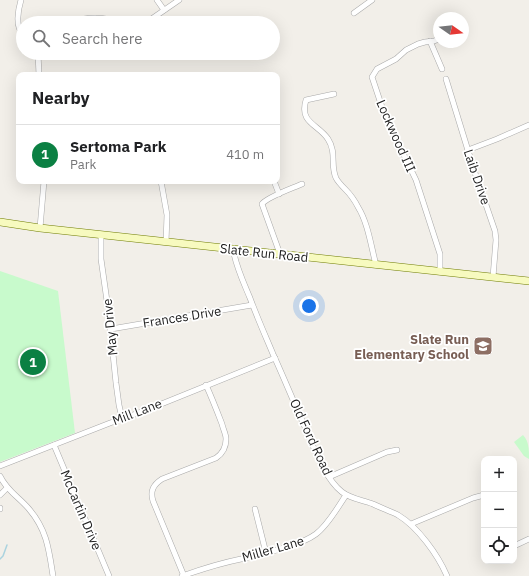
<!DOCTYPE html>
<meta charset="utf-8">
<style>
:root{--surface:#fff;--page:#f2f2f2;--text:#202124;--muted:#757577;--line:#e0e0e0;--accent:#0b8043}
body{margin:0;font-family:"IBM Plex Sans",sans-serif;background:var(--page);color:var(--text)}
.controls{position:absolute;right:12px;bottom:12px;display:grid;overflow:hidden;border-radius:8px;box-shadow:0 4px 16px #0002}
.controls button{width:36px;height:36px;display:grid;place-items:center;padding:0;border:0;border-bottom:1px solid var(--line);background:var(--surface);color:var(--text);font:20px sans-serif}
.compass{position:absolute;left:433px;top:12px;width:36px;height:36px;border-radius:50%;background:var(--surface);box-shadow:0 4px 16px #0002;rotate:104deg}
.you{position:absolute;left:309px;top:306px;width:14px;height:14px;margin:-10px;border:3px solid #fff;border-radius:50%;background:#1a73e8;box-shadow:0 0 0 6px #1a73e833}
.badge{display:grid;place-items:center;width:26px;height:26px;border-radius:50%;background:var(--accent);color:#fff;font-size:13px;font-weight:700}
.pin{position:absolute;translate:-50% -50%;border:2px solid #fff;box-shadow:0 1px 4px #0006}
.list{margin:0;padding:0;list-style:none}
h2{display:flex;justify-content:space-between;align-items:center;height:52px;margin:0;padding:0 16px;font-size:17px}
h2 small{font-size:13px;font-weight:400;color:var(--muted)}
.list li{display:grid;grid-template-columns:26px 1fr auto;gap:12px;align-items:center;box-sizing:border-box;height:60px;padding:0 16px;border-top:1px solid var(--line)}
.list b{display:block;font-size:15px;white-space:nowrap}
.list p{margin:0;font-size:13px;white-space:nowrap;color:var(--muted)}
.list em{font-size:13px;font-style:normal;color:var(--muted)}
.icon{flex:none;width:22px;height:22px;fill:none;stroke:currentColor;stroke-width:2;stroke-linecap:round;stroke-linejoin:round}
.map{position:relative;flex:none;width:529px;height:576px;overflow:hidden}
.search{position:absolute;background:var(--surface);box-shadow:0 4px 16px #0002;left:16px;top:16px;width:264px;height:44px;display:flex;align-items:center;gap:10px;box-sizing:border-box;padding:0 14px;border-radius:22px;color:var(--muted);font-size:15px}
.panel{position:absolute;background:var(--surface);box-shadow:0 4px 16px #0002;left:16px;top:72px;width:264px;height:112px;border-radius:8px}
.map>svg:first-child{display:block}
.park{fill:#c8facc}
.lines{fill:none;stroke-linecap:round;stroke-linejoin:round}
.stream{stroke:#aad3df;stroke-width:1.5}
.street-casing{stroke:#a9a9a9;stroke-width:6}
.secondary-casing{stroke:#707d05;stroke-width:8}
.street{stroke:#fff;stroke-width:5}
.secondary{stroke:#f7fabf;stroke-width:7}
.labels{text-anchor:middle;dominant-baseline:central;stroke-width:3.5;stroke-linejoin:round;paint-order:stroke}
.street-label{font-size:13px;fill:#222;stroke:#fff}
.education-label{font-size:13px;font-weight:bold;fill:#785e54;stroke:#fff;text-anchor:end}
</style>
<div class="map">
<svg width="529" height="576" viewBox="0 0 529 576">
<rect width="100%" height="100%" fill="#f2efe9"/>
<g class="park">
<path d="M0,271L58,291L75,433L0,462Z"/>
<path d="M523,435C529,441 529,450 529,459L524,456L514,442Z"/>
</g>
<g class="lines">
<path class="stream" d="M0,559L3,556L7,545"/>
<defs>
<g id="street">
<path d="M21,0C18,10 15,27 23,34"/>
<path d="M157,0L164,10"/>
<path d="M354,13L372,0"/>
<path d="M67,23C90,16 103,17 126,23"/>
<path d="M144,23L150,20L179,0"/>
<path d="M439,39L434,41L425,42L418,44L406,50L396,59L377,69L372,77L385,116L416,180L440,254V272"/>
<path d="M430,41L442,69"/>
<path d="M38,53L39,75"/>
<path d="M446,79L474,170L495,231L496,240L493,277"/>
<path d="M334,94L306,100C299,123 318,124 328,139C337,153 330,165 336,178C338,182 342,186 345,189C350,194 355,201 358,207C368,223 371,246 376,265"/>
<path d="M468,150L497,139L529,125"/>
<path d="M161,181L167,215L166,242"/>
<path d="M274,181L279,194"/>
<path d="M40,228L44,181"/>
<path d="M101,235V259L109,315L116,383L119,405L122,418"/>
<path d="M233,249C236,267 243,281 250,298C257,317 265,335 273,354C284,378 294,403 305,427C313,446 325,479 342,492C351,499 363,500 373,504C381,508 390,511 398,515C418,527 438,555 447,576"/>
<path d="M280,254L262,204C267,197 293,188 302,184"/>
<path d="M111,329L252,305"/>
<path d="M54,445L109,576"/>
<path d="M0,466L110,423L144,411L275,358"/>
<path d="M0,476C7,491 19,497 29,509C47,530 49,550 53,576"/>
<path d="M329,477L387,452L397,450"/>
<path d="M0,495L7,488"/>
<path d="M0,508V509"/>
<path d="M255,509L266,553"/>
<path d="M411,524L473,498L484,495"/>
<path d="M514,546L529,539"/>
<path d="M182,576C202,569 221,563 241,559C264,553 298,547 316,534C328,525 338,507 346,495"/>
<path d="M184,576L153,501C150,491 153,485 162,479L216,458C222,454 226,447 226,439C226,434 223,429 222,424C217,411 212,398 206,385"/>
</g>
<path id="secondary" d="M0,222L40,228L529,281"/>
</defs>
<use href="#street" class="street-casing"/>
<use href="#secondary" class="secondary-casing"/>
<use href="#street" class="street"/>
<use href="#secondary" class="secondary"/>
</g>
<defs>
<symbol id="school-square" viewBox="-11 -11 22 22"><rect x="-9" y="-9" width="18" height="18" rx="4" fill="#8d6e63" stroke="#fff"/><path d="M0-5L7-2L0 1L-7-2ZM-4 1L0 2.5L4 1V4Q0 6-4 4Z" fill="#fff"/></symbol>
</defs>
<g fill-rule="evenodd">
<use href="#school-square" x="472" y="335" width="22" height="22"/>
</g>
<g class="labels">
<g class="street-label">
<text transform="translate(396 136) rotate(66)">Lockwood III</text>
<text transform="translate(477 177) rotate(71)">Laib Drive</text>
<text transform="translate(264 253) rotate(6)">Slate Run Road</text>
<text transform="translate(182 317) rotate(-9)">Frances Drive</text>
<text transform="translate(110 327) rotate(-96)">May Drive</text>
<text transform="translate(137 412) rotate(-21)">Mill Lane</text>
<text transform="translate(311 437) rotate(65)">Old Ford Road</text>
<text transform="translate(81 510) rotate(67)">McCartin Drive</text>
<text transform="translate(273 549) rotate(-16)">Miller Lane</text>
</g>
<g class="education-label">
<text x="469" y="339">Slate Run<tspan x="469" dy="15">Elementary School</tspan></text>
</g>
</g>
</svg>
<div class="controls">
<button>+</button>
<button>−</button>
<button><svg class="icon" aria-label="locate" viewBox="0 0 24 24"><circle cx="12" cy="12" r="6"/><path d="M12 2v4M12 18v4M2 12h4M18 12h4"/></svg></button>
</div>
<svg class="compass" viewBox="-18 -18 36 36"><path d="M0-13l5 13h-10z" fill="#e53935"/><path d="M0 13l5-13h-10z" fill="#757577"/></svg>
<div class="you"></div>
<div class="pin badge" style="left:33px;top:362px">1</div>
<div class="search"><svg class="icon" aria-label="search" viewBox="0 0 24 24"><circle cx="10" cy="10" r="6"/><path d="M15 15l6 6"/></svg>Search here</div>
<section class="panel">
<h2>Nearby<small></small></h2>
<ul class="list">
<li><span class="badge">1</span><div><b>Sertoma Park</b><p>Park</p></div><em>410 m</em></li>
</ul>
</section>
</div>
